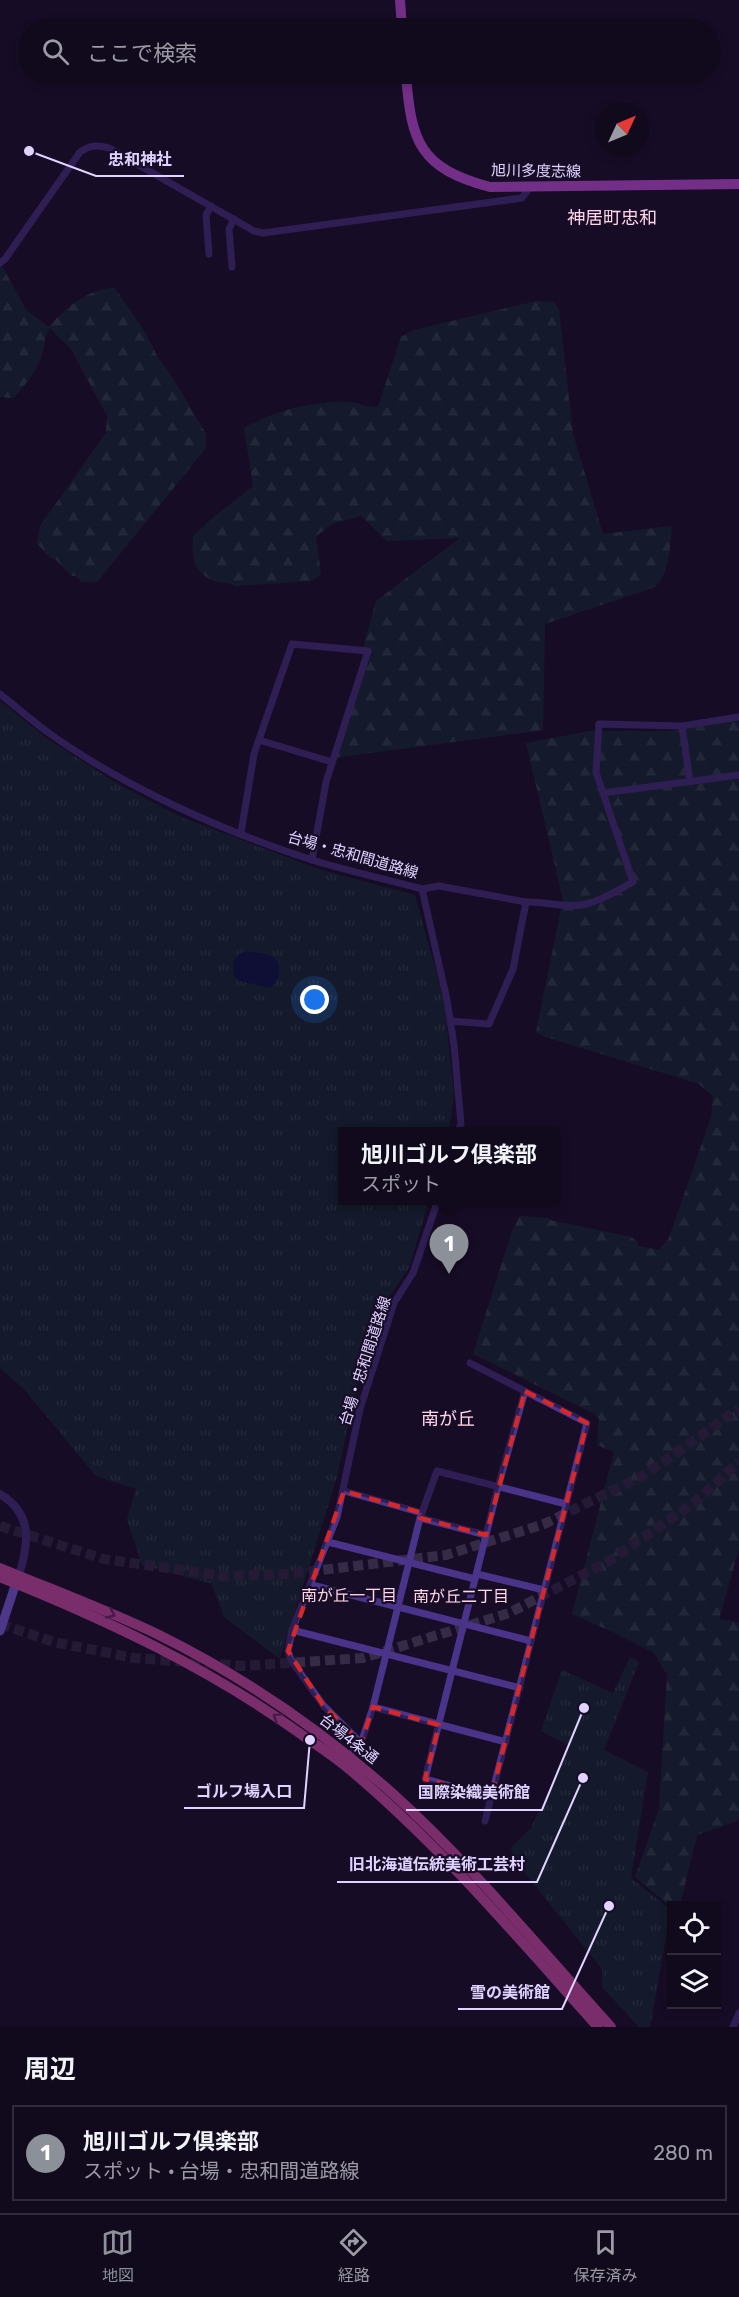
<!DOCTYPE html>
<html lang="ja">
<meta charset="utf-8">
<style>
:root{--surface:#110a1d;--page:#1a1326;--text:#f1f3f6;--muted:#9c9aa4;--line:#302b3b;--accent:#8c9099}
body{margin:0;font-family:Rubik,"Noto Sans JP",sans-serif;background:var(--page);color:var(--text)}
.controls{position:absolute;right:18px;bottom:18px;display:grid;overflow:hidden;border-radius:0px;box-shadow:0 3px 9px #0003}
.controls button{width:54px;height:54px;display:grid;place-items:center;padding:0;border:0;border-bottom:2px solid var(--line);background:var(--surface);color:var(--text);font:30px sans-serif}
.compass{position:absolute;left:595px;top:102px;width:54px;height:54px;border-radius:50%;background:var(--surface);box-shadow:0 3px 9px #0003;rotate:46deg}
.you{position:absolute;left:315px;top:1000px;width:21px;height:21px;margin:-15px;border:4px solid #fff;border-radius:50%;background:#1a73e8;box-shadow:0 0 0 9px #1a73e833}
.badge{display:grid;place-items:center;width:39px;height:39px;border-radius:50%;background:var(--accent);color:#fff;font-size:20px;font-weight:700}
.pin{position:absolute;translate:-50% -50px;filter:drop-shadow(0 2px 3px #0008)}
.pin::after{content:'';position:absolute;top:32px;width:21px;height:18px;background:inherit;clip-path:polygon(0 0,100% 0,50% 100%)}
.popup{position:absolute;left:338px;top:1127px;width:222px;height:78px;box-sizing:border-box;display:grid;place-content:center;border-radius:0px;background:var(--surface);filter:drop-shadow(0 2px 4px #0005);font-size:20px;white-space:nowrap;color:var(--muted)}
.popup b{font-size:22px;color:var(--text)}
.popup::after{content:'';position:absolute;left:50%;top:100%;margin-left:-12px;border:12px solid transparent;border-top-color:var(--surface)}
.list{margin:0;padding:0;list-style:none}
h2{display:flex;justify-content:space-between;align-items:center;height:78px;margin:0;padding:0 24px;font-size:26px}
h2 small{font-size:20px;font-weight:400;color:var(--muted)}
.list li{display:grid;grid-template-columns:39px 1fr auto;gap:18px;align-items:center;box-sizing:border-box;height:96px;margin:0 12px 12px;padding:0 12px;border:2px solid var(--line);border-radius:0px}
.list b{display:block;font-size:22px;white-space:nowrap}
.list p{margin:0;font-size:20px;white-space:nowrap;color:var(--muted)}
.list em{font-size:20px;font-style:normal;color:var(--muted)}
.icon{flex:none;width:33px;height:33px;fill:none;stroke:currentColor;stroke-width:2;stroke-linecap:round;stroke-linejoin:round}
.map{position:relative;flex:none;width:739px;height:2027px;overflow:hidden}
.search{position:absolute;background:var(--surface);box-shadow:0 3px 9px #0003;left:18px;right:18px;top:18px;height:66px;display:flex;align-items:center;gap:15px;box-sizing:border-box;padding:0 21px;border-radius:33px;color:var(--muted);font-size:22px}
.sheet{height:186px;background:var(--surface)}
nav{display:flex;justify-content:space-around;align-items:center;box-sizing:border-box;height:84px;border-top:2px solid var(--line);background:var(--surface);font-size:16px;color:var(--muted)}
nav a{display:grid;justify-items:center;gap:3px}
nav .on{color:var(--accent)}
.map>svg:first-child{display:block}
.grass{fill:url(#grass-tufts)}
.forest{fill:url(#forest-firs)}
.water{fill:#061047}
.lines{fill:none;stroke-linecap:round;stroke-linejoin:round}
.trunk-tunnel{stroke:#352b47;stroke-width:10;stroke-dasharray:10 5;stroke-linecap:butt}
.minor{stroke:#49348a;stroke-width:7}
.tertiary{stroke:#49348a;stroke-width:8}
.secondary{stroke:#8c6aff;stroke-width:9}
.primary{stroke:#e35aff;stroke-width:10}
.trunk{stroke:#f154bf;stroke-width:10}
.oneway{stroke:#792d6b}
.marked{fill:none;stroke:#d62828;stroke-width:4.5;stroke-dasharray:12 8;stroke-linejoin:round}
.labels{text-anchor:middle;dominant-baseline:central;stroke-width:4.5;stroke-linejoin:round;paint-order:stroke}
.street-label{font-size:15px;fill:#e1d3ff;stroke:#170d27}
.neighbourhood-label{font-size:16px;fill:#ffd5e7;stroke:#170d27}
.quarter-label{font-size:18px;fill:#ffd5e7;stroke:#170d27}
.leader{fill:none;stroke:#e1d3ff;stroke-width:2}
.callout-dot{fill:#e1d3ff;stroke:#170d27;stroke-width:2}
.callout-label{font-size:16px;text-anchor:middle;font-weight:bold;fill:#e1d3ff;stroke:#170d27;stroke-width:4.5;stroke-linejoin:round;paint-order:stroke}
</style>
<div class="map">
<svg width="739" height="2027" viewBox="0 0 739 2027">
<defs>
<pattern id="grass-tufts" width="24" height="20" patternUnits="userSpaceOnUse" patternTransform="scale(1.5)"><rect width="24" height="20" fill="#102c32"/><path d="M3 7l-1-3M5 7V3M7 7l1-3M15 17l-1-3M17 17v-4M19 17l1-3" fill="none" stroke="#324a51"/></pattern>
<pattern id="forest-firs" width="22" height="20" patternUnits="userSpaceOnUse" patternTransform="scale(1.5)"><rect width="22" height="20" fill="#102c32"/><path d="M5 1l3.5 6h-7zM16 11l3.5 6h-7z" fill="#324a51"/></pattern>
</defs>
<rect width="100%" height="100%" fill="#170d27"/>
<g class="grass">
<path d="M0,701L49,740L118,784L181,817L321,870L415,895L444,1001L454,1094L449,1131L342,1132V1200L429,1201L409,1268L386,1301L355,1392L337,1477L280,1659L224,1617L212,1584L142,1565L127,1520L136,1489L96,1476L24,1389L0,1368Z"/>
<path d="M630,1657L639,1662L604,1750L648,1772L631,1878L671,1910L650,2027H639L602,1987V1969L513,1858L511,1848L531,1828L570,1746L541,1731L562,1670L613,1693Z"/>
</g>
<g class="forest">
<path d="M0,262L26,310L49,327C65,308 89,288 115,288L147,335L157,356L172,377L206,434V448L97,582H82L76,576H72L55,559L50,558L37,543L40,526L106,433L107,416L71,349L50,328C43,338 45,349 40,360C34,374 24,387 13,398L0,397Z"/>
<path d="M537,301L554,302L559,310L573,434L603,534L672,526C670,545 670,573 655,587L545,624L543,730L333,758L368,651L363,648L376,601L460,538L387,541L361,516L334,523L316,536L321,574L311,581L235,586C228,581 219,584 212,580C192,570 192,556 193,536L215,516L253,486L244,428C272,411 322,398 355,403C362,405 370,407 378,407L401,337L414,330Z"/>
<path d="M739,721V1549L719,1619L739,1622V1818L735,1822L697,1835L680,1905L671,1907L635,1877L659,1809L667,1675L654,1653L615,1633L572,1614L614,1452L597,1445L599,1419L594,1414L473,1354L512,1231L520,1216L548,1218L550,1220L631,1237L638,1242V1246L659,1250L669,1238L711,1117L713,1096L699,1084L546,1037L536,1032L561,909L565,908L526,743L590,731H669Z"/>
</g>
<path class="water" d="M246,951C260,954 282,953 279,972C278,980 277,983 270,988L239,981L234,976L233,961L239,954Z"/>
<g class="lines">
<g class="trunk-tunnel">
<path d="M0,1526L104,1559L223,1576L289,1574L446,1555L544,1524L644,1475L739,1409"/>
<path d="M0,1624L54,1642L134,1658L243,1666L363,1658L509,1613L609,1561L695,1502L739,1462"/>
</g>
<g class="minor">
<path d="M209,254L206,215L211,206"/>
<path d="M0,263L5,259L80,152C90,145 97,145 109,148L254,231L263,233L522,198L530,187"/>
<path d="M232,267L229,229L234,219"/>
<path d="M0,694C15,706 30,719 46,731C122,786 222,831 312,860C348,871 385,879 422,889L439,886L526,902C545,901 567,909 586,904C603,900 618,890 633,882L596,772L599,724L682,726L739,717"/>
<path d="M682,726L690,782"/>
<path d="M259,740L332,762"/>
<path d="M603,793L739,775"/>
<path d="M241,833L254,754L292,644L368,651L326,782L312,860"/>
<path d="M422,889L447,1000L454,1045L461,1124L458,1132"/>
<path d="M450,1021L489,1024L513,969L526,902"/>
<path d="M470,1363L587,1423L485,1821"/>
<path d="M344,1491L422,1513"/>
<path d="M420,1518L486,1535"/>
<path d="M328,1542L475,1579"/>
<path d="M477,1574L544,1590"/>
<path d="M312,1585L531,1641"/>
<path d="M292,1630L520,1688"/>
<path d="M373,1707L506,1742"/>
<path d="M361,1743L323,1705L291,1660L288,1651L292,1630L337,1517L360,1409L394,1303L413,1273L438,1200"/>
<path d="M347,1757L361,1743L373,1707L420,1518L437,1471L566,1504"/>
<path d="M491,1797L425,1779L498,1487L525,1391"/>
<path d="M733,2027L739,2013"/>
</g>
<path class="tertiary" d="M0,1494C33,1514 29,1543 19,1575"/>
<path class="secondary" d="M0,1631L18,1577"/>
<g class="primary">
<path d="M400,0L402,28"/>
<path d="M406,74C411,143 420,168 490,187L739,184"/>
</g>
<g class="trunk">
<path d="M0,1568C53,1590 107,1610 159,1635C242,1676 322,1731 391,1792C471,1864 539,1948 611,2027"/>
<path d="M0,1577C107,1620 211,1669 305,1737C320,1747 335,1757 349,1769C441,1846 518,1938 598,2027"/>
</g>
</g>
<defs><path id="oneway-chevron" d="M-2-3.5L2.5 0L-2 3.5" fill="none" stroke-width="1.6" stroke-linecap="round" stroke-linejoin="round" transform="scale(1.5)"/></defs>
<g class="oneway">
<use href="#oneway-chevron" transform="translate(111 1614) rotate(24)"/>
<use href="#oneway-chevron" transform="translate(277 1717) rotate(-146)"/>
</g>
<path d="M0 0H739V2027H0ZM525,1391L587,1423L491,1797L425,1779L439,1725L373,1707L361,1743L323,1705L288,1651L344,1491L422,1513L420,1518L486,1535Z" fill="#170d27" fill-opacity=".55" fill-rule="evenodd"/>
<path class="marked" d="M525,1391L587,1423L491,1797L425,1779L439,1725L373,1707L361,1743L323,1705L288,1651L344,1491L422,1513L420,1518L486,1535Z"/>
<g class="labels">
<g class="street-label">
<text transform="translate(536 171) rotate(1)">旭川多度志線</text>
<text transform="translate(353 855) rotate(16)">台場・忠和間道路線</text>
<text transform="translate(365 1361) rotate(-72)">台場・忠和間道路線</text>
<text transform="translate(349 1739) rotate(38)">台場4条通</text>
</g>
<g class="neighbourhood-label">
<text x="349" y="1595">南が丘一丁目</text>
<text x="461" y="1596">南が丘二丁目</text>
</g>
<g class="quarter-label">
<text x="612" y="218">神居町忠和</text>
<text x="448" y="1419">南が丘</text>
</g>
</g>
<path class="leader" d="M29 151L96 176H184M310 1740L304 1808H184M584 1708L542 1810H406M583 1778L537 1882H337M609 1906L562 2009H458"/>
<g class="callout-dot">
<circle cx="29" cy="151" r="6"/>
<circle cx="310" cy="1740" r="6"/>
<circle cx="584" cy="1708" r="6"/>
<circle cx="583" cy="1778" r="6"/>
<circle cx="609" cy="1906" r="6"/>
</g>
<g class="callout-label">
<text x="140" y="165">忠和神社</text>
<text x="244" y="1797">ゴルフ場入口</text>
<text x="474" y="1798">国際染織美術館</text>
<text x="437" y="1870">旧北海道伝統美術工芸村</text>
<text x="510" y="1998">雪の美術館</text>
</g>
</svg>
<div class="controls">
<button><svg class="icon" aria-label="locate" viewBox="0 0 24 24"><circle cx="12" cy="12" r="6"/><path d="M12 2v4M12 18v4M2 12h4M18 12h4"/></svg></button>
<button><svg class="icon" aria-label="layers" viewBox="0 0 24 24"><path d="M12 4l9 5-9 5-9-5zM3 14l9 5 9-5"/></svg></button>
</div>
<svg class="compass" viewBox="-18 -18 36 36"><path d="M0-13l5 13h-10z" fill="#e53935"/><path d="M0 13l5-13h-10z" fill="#9c9aa4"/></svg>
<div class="you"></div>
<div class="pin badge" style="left:449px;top:1274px">1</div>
<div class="popup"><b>旭川ゴルフ倶楽部</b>スポット</div>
<div class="search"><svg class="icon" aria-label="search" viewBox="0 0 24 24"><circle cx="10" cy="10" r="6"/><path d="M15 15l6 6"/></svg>ここで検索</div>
</div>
<section class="sheet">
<h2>周辺<small></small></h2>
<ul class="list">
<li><span class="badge">1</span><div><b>旭川ゴルフ倶楽部</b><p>スポット · 台場・忠和間道路線</p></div><em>280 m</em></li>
</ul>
</section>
<nav>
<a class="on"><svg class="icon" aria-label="map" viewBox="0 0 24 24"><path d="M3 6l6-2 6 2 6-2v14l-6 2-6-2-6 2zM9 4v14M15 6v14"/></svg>地図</a>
<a><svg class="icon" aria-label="directions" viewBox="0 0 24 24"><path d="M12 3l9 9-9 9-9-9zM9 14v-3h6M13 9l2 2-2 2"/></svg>経路</a>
<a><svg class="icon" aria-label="saved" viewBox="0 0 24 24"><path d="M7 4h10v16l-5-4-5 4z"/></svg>保存済み</a>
</nav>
